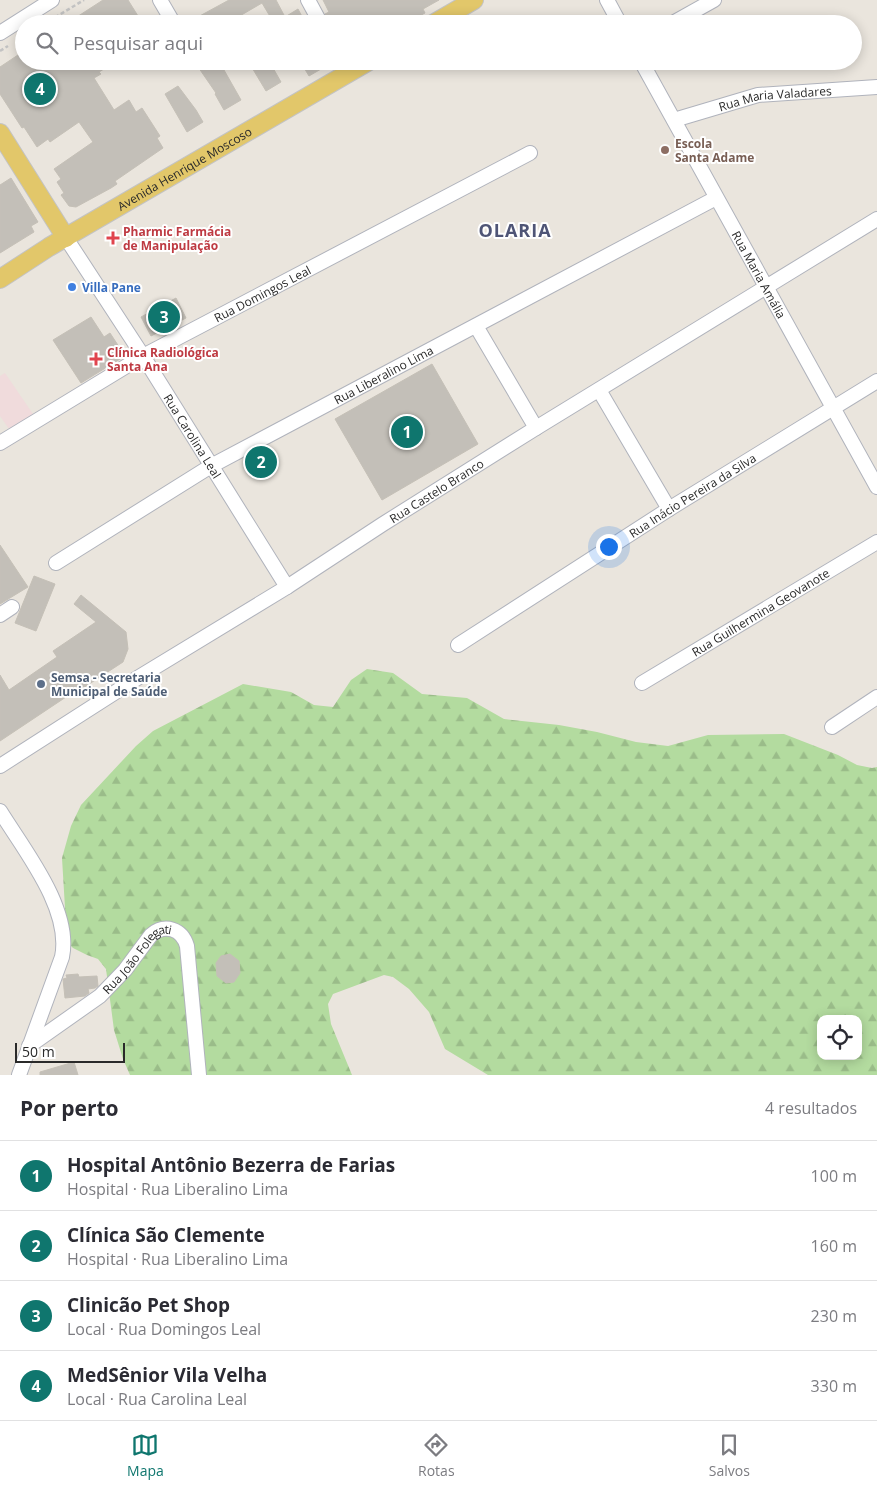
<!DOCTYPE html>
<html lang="pt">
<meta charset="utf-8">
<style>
:root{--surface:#fff;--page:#f2f2f3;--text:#2b2b33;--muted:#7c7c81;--line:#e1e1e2;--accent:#0f766e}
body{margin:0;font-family:"Open Sans",sans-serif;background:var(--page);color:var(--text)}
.controls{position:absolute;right:15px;bottom:15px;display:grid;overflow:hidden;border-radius:10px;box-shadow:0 2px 12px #0003}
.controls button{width:45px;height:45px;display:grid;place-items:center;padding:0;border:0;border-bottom:1px solid var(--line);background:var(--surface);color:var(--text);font:25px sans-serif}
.scale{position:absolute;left:15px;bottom:12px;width:110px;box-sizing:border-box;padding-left:5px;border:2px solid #2a2a2a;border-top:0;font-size:14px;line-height:18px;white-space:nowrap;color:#2a2a2a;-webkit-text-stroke:4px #fff;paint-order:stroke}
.you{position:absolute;left:608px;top:546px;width:18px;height:18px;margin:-12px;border:4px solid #fff;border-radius:50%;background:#1a73e8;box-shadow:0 0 0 8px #1a73e833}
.badge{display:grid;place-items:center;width:32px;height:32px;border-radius:50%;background:var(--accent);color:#fff;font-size:16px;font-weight:700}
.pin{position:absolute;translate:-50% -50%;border:2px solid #fff;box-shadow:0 1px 5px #0006}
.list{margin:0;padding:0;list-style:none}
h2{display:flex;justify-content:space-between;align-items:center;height:65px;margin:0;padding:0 20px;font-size:21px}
h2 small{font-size:16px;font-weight:400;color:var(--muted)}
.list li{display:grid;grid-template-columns:32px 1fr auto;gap:15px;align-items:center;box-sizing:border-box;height:70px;padding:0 20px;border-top:1px solid var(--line)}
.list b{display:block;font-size:19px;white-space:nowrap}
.list p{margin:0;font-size:16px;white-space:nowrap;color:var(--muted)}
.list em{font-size:16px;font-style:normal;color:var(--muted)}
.icon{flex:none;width:28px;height:28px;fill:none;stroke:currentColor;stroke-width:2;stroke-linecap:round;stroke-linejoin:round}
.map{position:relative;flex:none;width:877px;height:1075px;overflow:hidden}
.search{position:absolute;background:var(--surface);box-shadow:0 2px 12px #0003;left:15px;right:15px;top:15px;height:55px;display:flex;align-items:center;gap:12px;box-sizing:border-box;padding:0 18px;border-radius:28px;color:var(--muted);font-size:19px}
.sheet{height:345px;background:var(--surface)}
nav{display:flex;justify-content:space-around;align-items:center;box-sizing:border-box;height:70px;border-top:1px solid var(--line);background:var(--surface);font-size:14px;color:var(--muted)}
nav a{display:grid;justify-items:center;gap:2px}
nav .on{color:var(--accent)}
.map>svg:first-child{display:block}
.medical{fill:#f0dbdc}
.forest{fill:url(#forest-firs);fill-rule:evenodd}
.building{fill:#c3bfb8;stroke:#c5c0b7}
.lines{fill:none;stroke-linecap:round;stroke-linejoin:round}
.minor-casing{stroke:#b0b3bc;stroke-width:16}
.major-casing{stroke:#c3c3c3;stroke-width:20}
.path{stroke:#c3c3c3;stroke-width:2.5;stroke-dasharray:4 2.5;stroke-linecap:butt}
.minor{stroke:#fff;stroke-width:14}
.major{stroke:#e2c76a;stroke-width:18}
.education-dot{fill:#8d6e63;stroke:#fff;stroke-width:2}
.health-dot{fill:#e0444e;stroke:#fff;stroke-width:2}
.shop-dot{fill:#3f7fe0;stroke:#fff;stroke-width:2}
.service-dot{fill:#5c6f8a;stroke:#fff;stroke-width:2}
.labels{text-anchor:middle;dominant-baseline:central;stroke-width:4;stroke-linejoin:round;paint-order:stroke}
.street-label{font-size:12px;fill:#2a2a2a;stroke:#fff}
.education-label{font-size:12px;font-weight:bold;fill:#785e54;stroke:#fff;text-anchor:start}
.health-label{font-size:12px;font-weight:bold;fill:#be3a42;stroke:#fff;text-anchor:start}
.shop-label{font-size:12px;font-weight:bold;fill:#366cbe;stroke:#fff;text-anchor:start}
.service-label{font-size:12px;font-weight:bold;fill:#4e5e75;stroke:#fff;text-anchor:start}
.district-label{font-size:18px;font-weight:bold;letter-spacing:1px;fill:#4f5576;stroke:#fff}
</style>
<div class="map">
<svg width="877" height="1075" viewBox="0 0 877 1075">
<defs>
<pattern id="forest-firs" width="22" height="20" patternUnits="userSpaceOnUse" patternTransform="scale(1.25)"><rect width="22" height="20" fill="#b3db9f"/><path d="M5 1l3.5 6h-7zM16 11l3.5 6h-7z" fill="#9abc89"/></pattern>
</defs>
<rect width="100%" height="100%" fill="#eae5dd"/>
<path class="medical" d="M5,373L33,414L9,429L0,416V376Z"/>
<path class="forest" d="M367,669L393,673L422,694L467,698L504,719L559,725L597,732L636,742L668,746L708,735L784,734L838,755L857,765L872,768L877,767V1075H488L445,1049L429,1012L409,989L393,977L384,975L333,994L328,1004L331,1024L352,1075H130L123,1059L114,1030L106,969L98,959L87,955L73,948L65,940L63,920L65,908L62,858L71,826L81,805L136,746L153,731L243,684L291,692L314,705L333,707L351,680ZM821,1019H858V1056H821Z"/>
<g class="building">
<path d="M103,0H128L143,24H66Z"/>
<path d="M229,0H276L285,17L298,9L306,24H273L274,23L262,3L226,24H185Z"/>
<path d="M323,0H439L423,9L425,13L412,20L410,16L395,24H330L325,14L329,12Z"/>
<path d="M24,51V61H117L99,72L101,74L94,78L114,110L129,100L136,112L142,108L160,136L157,138L163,148L115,181L117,184L111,188L76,207L69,206L61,195L64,193L57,182L61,179L54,169L93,142L79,122L50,142L48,139L37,147L24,127L22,128L0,94V67Z"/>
<path d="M194,61H239L224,70L241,100L224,110L215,94L216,93Z"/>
<path d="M248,61H269L281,82L266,91Z"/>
<path d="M300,61H333V62L309,76Z"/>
<path d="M178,86L196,110L203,122L187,132L165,94Z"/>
<path d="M11,178L38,222L31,226L34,232L0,253V185Z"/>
<path d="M176,298L186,318L151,336L141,317Z"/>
<path d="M91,317L104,337L110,333L125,356L81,383L53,340Z"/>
<path d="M432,364L478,444L382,500L335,419Z"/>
<path d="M0,545L28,587L0,604Z"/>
<path d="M34,576L55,584L36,631L15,623Z"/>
<path d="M81,595L126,632L128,649L123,662L80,690L78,689L0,741V675L9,690L57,657L53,651L96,622L74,604Z"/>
<path d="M230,954L239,961L240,973L234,982L226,983L217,976L216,963L221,956Z"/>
<path d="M78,974L79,977L97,976L98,986L95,988L88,989L89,993L85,996L65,998L63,979L67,978L66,975Z"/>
<path d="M74,1062L78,1075H40V1072Z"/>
</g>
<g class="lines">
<defs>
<g id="minor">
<path d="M160,0L174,24"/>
<path d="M308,0L321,24"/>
<path d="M607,0L620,24"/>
<path d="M671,24L714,0"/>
<path d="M0,33L52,0"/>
<path d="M342,61L349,73"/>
<path id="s1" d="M641,61L877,487"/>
<path id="s2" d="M674,120L758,95L877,87"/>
<path id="s3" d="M66,238L143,356L287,587"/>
<path d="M476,326L536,428"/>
<path d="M599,390L669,509"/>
<path id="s4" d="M0,443L143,356L530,153"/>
<path id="s5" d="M56,563L211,466L716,198"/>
<path d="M0,615L12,607"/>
<path id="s6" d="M458,645L669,509L877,381"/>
<path id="s7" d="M642,683L877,542"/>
<path d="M832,727L877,697"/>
<path id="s8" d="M0,766L139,677L287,587L383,524L536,428L877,219"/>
<path d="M0,811C24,850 72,909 62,957L19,1075"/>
<path id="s9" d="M29,1046L100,996L125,970L151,935C165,923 182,929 187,946L199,1075"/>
</g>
<g id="major">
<path d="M433,24L474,0"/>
<path d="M0,133L66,238"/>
<path id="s10" d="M0,279L49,247L369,61"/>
</g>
</defs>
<use href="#minor" class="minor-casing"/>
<use href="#major" class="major-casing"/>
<g class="path">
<path d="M44,24L84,0"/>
<path d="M0,51L8,46"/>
</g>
<use href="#minor" class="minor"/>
<use href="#major" class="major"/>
</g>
<circle class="education-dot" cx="665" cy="150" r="5"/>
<g class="health-dot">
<path d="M110.5 230.5h5v5h5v5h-5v5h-5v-5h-5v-5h5z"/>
<path d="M93.5 351.5h5v5h5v5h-5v5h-5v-5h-5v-5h5z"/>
</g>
<circle class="shop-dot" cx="72" cy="287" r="5"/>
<circle class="service-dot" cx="41" cy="684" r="5"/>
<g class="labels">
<g class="street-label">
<text stroke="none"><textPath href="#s2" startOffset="104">Rua Maria Valadares</textPath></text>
<text stroke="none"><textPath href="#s10" startOffset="215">Avenida Henrique Moscoso</textPath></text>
<text stroke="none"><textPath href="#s1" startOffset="244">Rua Maria Amália</textPath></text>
<text stroke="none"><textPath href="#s4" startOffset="302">Rua Domingos Leal</textPath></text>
<text stroke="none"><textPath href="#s5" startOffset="378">Rua Liberalino Lima</textPath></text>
<text stroke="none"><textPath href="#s3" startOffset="235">Rua Carolina Leal</textPath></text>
<text stroke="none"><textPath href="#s8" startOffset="516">Rua Castelo Branco</textPath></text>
<text stroke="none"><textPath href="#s6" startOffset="278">Rua Inácio Pereira da Silva</textPath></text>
<text stroke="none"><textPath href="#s7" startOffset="138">Rua Guilhermina Geovanote</textPath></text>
<text stroke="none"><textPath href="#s9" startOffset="141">Rua João Folegati</textPath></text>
</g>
<g class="education-label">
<text x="675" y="143">Escola<tspan x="675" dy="14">Santa Adame</tspan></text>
</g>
<g class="health-label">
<text x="123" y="231">Pharmic Farmácia<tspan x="123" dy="14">de Manipulação</tspan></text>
<text x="107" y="352">Clínica Radiológica<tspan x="107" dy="14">Santa Ana</tspan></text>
</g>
<g class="shop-label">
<text x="82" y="287">Villa Pane</text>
</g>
<g class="service-label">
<text x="51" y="677">Semsa - Secretaria<tspan x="51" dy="14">Municipal de Saúde</tspan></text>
</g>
<g class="district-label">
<text x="515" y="230">OLARIA</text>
</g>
</g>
</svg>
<div class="controls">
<button><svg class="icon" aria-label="locate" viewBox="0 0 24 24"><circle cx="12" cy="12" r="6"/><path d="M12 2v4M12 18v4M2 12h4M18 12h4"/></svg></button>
</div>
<div class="scale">50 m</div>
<div class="you"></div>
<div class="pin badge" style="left:407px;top:432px">1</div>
<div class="pin badge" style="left:261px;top:462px">2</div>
<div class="pin badge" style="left:164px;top:317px">3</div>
<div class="pin badge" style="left:40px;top:89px">4</div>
<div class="search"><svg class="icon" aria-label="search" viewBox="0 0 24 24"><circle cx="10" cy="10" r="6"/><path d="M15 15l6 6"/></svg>Pesquisar aqui</div>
</div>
<section class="sheet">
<h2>Por perto<small>4 resultados</small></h2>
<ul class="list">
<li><span class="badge">1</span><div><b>Hospital Antônio Bezerra de Farias</b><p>Hospital · Rua Liberalino Lima</p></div><em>100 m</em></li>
<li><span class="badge">2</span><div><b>Clínica São Clemente</b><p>Hospital · Rua Liberalino Lima</p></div><em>160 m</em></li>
<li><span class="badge">3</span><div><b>Clinicão Pet Shop</b><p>Local · Rua Domingos Leal</p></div><em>230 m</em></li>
<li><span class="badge">4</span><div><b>MedSênior Vila Velha</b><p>Local · Rua Carolina Leal</p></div><em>330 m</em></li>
</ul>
</section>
<nav>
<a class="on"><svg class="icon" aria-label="map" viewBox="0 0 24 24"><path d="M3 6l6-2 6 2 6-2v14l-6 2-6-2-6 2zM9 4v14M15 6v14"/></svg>Mapa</a>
<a><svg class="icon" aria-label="directions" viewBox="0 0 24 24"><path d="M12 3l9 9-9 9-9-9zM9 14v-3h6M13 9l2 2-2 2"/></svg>Rotas</a>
<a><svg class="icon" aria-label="saved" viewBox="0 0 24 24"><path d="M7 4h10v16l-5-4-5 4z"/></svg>Salvos</a>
</nav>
